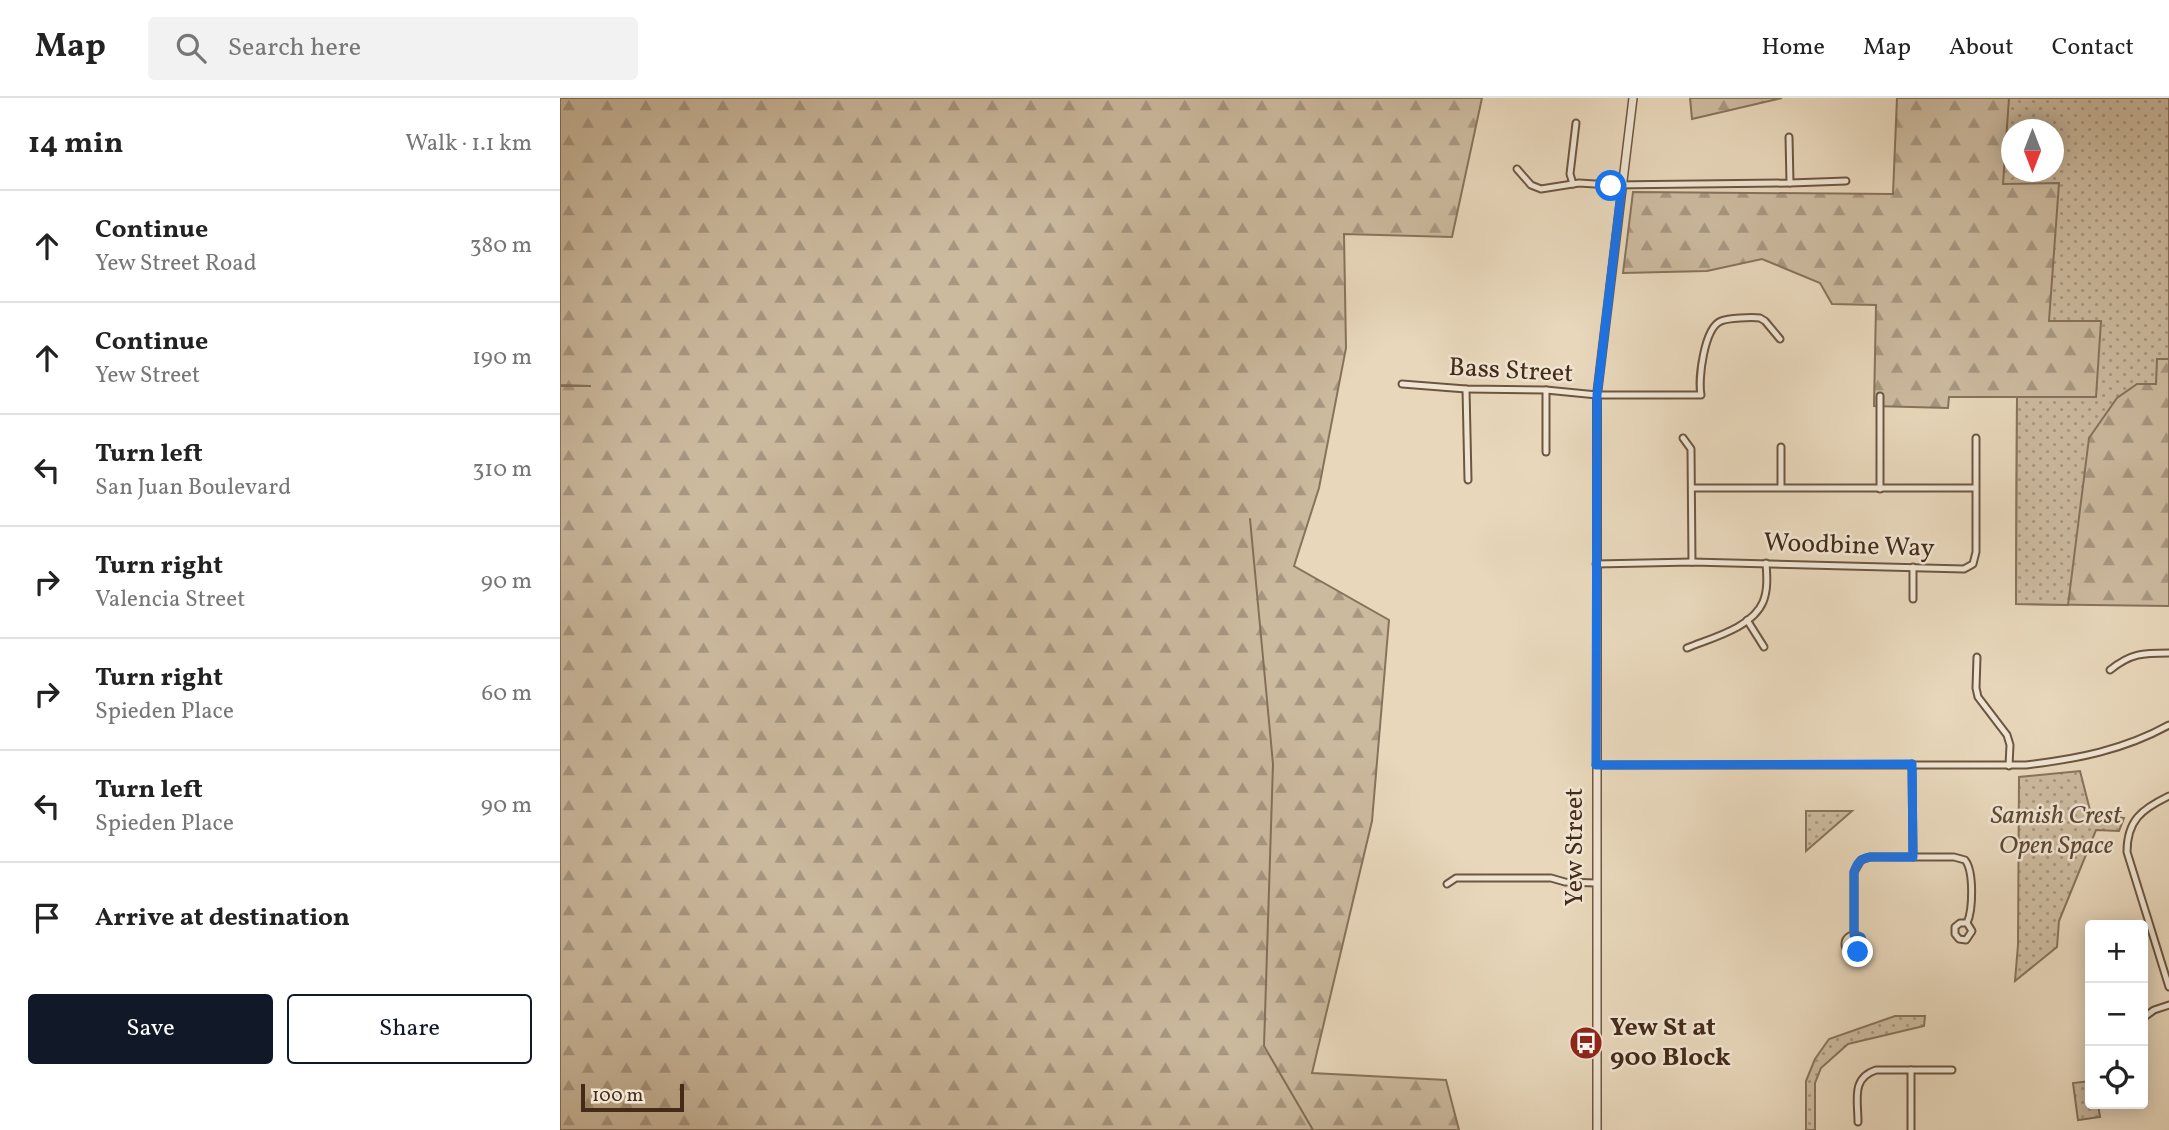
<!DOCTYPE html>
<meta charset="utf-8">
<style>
:root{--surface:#fff;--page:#f2f2f2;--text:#222;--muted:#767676;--line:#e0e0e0;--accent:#111827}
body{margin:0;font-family:Vollkorn,serif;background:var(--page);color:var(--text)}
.controls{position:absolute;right:21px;bottom:21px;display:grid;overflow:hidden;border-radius:7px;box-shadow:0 4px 18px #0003}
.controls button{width:63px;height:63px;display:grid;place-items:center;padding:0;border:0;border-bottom:2px solid var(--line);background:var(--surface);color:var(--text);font:35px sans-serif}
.compass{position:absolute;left:1441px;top:21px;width:63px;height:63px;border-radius:50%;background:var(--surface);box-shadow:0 4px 18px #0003;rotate:180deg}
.scale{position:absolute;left:21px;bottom:18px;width:103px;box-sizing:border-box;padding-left:7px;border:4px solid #442b18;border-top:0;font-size:19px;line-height:24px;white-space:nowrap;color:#442b18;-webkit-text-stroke:5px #f0e5d3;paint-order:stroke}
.stop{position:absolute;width:21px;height:21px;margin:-16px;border:5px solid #1a73e8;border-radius:50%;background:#fff}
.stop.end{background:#1a73e8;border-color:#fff;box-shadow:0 2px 7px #0008}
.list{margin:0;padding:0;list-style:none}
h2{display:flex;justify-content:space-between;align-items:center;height:91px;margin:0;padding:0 28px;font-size:30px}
h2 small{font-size:23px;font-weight:400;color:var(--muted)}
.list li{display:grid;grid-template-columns:46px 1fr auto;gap:21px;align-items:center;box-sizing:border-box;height:112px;padding:0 28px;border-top:2px solid var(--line)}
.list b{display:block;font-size:26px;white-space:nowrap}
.list p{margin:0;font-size:23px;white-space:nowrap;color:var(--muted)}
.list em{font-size:23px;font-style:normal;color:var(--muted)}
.actions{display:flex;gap:14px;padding:21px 28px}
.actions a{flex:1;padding:16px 0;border:2px solid var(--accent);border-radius:7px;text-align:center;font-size:24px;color:var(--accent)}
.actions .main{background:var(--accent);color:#fff}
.icon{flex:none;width:38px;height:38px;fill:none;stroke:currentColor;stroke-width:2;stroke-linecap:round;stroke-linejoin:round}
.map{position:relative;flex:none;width:1609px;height:1032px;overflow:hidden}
header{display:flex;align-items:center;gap:42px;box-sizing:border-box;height:98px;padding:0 35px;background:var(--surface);border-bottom:2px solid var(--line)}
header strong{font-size:33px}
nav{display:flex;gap:38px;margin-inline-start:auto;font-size:24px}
.search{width:490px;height:63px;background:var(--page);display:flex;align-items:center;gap:18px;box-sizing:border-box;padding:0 24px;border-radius:7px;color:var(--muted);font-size:26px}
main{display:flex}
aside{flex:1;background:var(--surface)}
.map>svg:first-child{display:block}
.forest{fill:url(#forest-firs);stroke:#88725c;stroke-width:2;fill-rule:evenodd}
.park{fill:url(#park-dots);stroke:#88725c;stroke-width:2;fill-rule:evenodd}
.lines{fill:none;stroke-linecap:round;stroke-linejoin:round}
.stream{stroke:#856f59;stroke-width:2}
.minor-casing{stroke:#6d5641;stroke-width:9}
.tertiary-casing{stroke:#6d5641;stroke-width:10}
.minor{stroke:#f0e5d3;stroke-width:5}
.tertiary{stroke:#f0e5d3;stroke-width:7}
.route{stroke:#1a73e8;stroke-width:9}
.labels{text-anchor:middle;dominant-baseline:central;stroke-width:5;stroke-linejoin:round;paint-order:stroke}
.street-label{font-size:26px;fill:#442b18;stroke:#f0e5d3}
.park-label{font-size:26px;font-style:italic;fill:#5f4833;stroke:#f0e5d3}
.poi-label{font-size:26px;font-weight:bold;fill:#442b18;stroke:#f0e5d3;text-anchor:start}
</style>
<header>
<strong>Map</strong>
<div class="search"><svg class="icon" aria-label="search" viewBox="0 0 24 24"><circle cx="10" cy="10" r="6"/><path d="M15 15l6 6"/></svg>Search here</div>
<nav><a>Home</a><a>Map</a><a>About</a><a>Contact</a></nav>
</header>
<main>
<aside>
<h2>14 min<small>Walk · 1.1 km</small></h2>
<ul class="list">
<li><svg class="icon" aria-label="ahead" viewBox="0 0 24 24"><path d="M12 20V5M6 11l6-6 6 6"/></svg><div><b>Continue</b><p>Yew Street Road</p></div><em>380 m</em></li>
<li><svg class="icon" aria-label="ahead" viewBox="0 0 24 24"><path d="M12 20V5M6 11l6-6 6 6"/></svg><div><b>Continue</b><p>Yew Street</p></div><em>190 m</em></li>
<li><svg class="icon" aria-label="left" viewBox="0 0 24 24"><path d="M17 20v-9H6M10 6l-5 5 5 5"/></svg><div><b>Turn left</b><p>San Juan Boulevard</p></div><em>310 m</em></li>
<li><svg class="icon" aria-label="right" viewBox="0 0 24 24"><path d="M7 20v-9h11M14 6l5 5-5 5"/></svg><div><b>Turn right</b><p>Valencia Street</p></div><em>90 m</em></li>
<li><svg class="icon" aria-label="right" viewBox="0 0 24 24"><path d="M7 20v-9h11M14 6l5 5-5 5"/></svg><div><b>Turn right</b><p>Spieden Place</p></div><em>60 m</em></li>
<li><svg class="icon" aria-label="left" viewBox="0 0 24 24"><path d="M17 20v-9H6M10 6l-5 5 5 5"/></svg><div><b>Turn left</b><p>Spieden Place</p></div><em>90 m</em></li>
<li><svg class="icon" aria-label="arrive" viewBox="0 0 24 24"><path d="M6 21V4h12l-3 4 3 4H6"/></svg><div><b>Arrive at destination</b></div></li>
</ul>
<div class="actions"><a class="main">Save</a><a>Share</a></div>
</aside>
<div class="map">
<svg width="1609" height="1032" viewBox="0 0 1609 1032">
<defs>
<pattern id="forest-firs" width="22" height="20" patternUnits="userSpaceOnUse" patternTransform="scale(1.75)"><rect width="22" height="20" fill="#ccba9f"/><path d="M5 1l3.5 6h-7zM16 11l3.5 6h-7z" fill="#a79781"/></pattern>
<pattern id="park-dots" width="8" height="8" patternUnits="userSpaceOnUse" patternTransform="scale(1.75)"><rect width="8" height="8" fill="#ccba9f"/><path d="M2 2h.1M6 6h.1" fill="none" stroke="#a79781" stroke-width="1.8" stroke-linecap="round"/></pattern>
</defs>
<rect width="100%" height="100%" fill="#e8d7bb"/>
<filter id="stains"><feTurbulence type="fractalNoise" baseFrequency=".00286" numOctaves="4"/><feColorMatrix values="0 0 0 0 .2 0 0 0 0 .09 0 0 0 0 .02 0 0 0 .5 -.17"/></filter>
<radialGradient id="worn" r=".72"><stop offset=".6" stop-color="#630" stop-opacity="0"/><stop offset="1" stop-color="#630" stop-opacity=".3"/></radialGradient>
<g class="forest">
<path d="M0,0H922L892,139L784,136L786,250L759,390L734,468L829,522L812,723L752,975L886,982L899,1032H0V288H31L0,287Z"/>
<path d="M1130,0H1222L1132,21Z"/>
<path d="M1337,0H1609V508L1456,506L1457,299H1389L1388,310L1314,308L1316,207L1272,206L1260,185L1202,161L1147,173L1063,175L1073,94L1333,96ZM1451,32H1493V74H1451Z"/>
</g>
<g class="park">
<path d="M1449,0H1609V261H1597L1596,286H1577L1557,300L1529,340L1508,507L1456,506L1457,299H1536L1541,223H1489L1499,85L1443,86ZM1451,32H1493V74H1451Z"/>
<path d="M1520,673L1531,716L1564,720L1559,733L1536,732L1499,823L1497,849L1455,883L1458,847L1459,679Z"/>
<path d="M1246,713H1292L1246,753Z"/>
<path d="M1335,918H1365L1364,928L1288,946L1261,970L1255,985V1032H1246V983L1255,961L1269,941Z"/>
<path d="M1530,983V1006H1538L1540,1019L1518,1022L1513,985Z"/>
</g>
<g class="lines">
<path class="stream" d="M690,421L713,666L704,948L753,1032"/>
<defs>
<g id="minor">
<path d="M1229,39L1230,85"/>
<path d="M957,71L971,87L981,91L1019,85L1051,87L1230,85L1286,83"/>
<path d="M1013,86L1010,76L1016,25"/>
<path d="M842,286L906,291L986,292L1037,297H1141C1138,281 1144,230 1161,223C1168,220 1192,219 1200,220L1205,223L1220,241"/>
<path d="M906,291L908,382"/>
<path d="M1320,298V391"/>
<path d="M1123,340L1131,351L1132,464"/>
<path d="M1221,349V389"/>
<path d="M986,354V292"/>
<path d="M1132,390H1415"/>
<path d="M1036,466L1132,464L1404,471L1413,466L1416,454V340"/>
<path d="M1353,501V469"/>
<path d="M1187,522L1204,549"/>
<path d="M1127,550C1151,540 1192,530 1203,504C1208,492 1207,478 1206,465"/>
<path d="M1417,559L1416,590L1418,599L1447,637L1450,647L1449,668"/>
<path d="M1550,572C1571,555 1583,555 1609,555"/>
<path d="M1352,666L1353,759"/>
<path d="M1036,667H1466C1517,661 1564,652 1609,627"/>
<path d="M1609,698C1582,711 1567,722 1567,754L1609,889"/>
<path d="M887,786L896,780H991L1005,784L1036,785"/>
<circle cx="1294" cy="846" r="9"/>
<path d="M1294,837V774L1301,762L1310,759H1394L1405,762C1414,773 1413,812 1407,825L1412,833L1406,842L1399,841L1395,836V829L1400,825H1407"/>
<path d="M1583,920L1594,912L1609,907"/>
<path d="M1298,1024C1298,1002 1291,980 1316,972H1392"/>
<path d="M1351,1032V972"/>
</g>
<path id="tertiary" d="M1037,1032V297L1073,0"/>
</defs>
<use href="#minor" class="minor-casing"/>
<use href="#tertiary" class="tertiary-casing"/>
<use href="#minor" class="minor"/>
<use href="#tertiary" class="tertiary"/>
</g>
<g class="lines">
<path class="route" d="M1051,88L1062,87L1037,297L1036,667L1352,666L1353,759H1310C1301,760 1297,765 1294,774V837L1301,839L1304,847L1298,854"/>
</g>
<defs>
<symbol id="bus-disc" viewBox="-11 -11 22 22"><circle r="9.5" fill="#8f2418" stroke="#f0e5d3"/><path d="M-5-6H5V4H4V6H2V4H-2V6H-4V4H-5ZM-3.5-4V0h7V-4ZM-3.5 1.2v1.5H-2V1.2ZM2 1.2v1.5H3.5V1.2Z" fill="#fff"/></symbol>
</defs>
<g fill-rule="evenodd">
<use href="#bus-disc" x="1007" y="926" width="38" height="38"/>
</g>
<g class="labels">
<g class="street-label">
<text transform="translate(951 273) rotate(3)">Bass Street</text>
<text transform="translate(1289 448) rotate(2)">Woodbine Way</text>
<text transform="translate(1015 749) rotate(-90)">Yew Street</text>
</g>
<g class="park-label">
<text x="1496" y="718">Samish Crest<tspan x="1496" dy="30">Open Space</tspan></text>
</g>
<g class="poi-label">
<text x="1050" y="930">Yew St at<tspan x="1050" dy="30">900 Block</tspan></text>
</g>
</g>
<rect width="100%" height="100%" filter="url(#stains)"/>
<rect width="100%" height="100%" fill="url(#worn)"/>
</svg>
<div class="controls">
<button>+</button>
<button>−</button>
<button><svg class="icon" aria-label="locate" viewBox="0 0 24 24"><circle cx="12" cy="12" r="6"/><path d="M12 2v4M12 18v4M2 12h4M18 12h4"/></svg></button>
</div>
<svg class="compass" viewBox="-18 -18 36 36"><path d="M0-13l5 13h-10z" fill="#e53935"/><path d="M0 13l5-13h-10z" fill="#767676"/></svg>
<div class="scale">100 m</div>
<div class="stop" style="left:1051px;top:88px"></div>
<div class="stop end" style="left:1298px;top:854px"></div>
</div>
</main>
